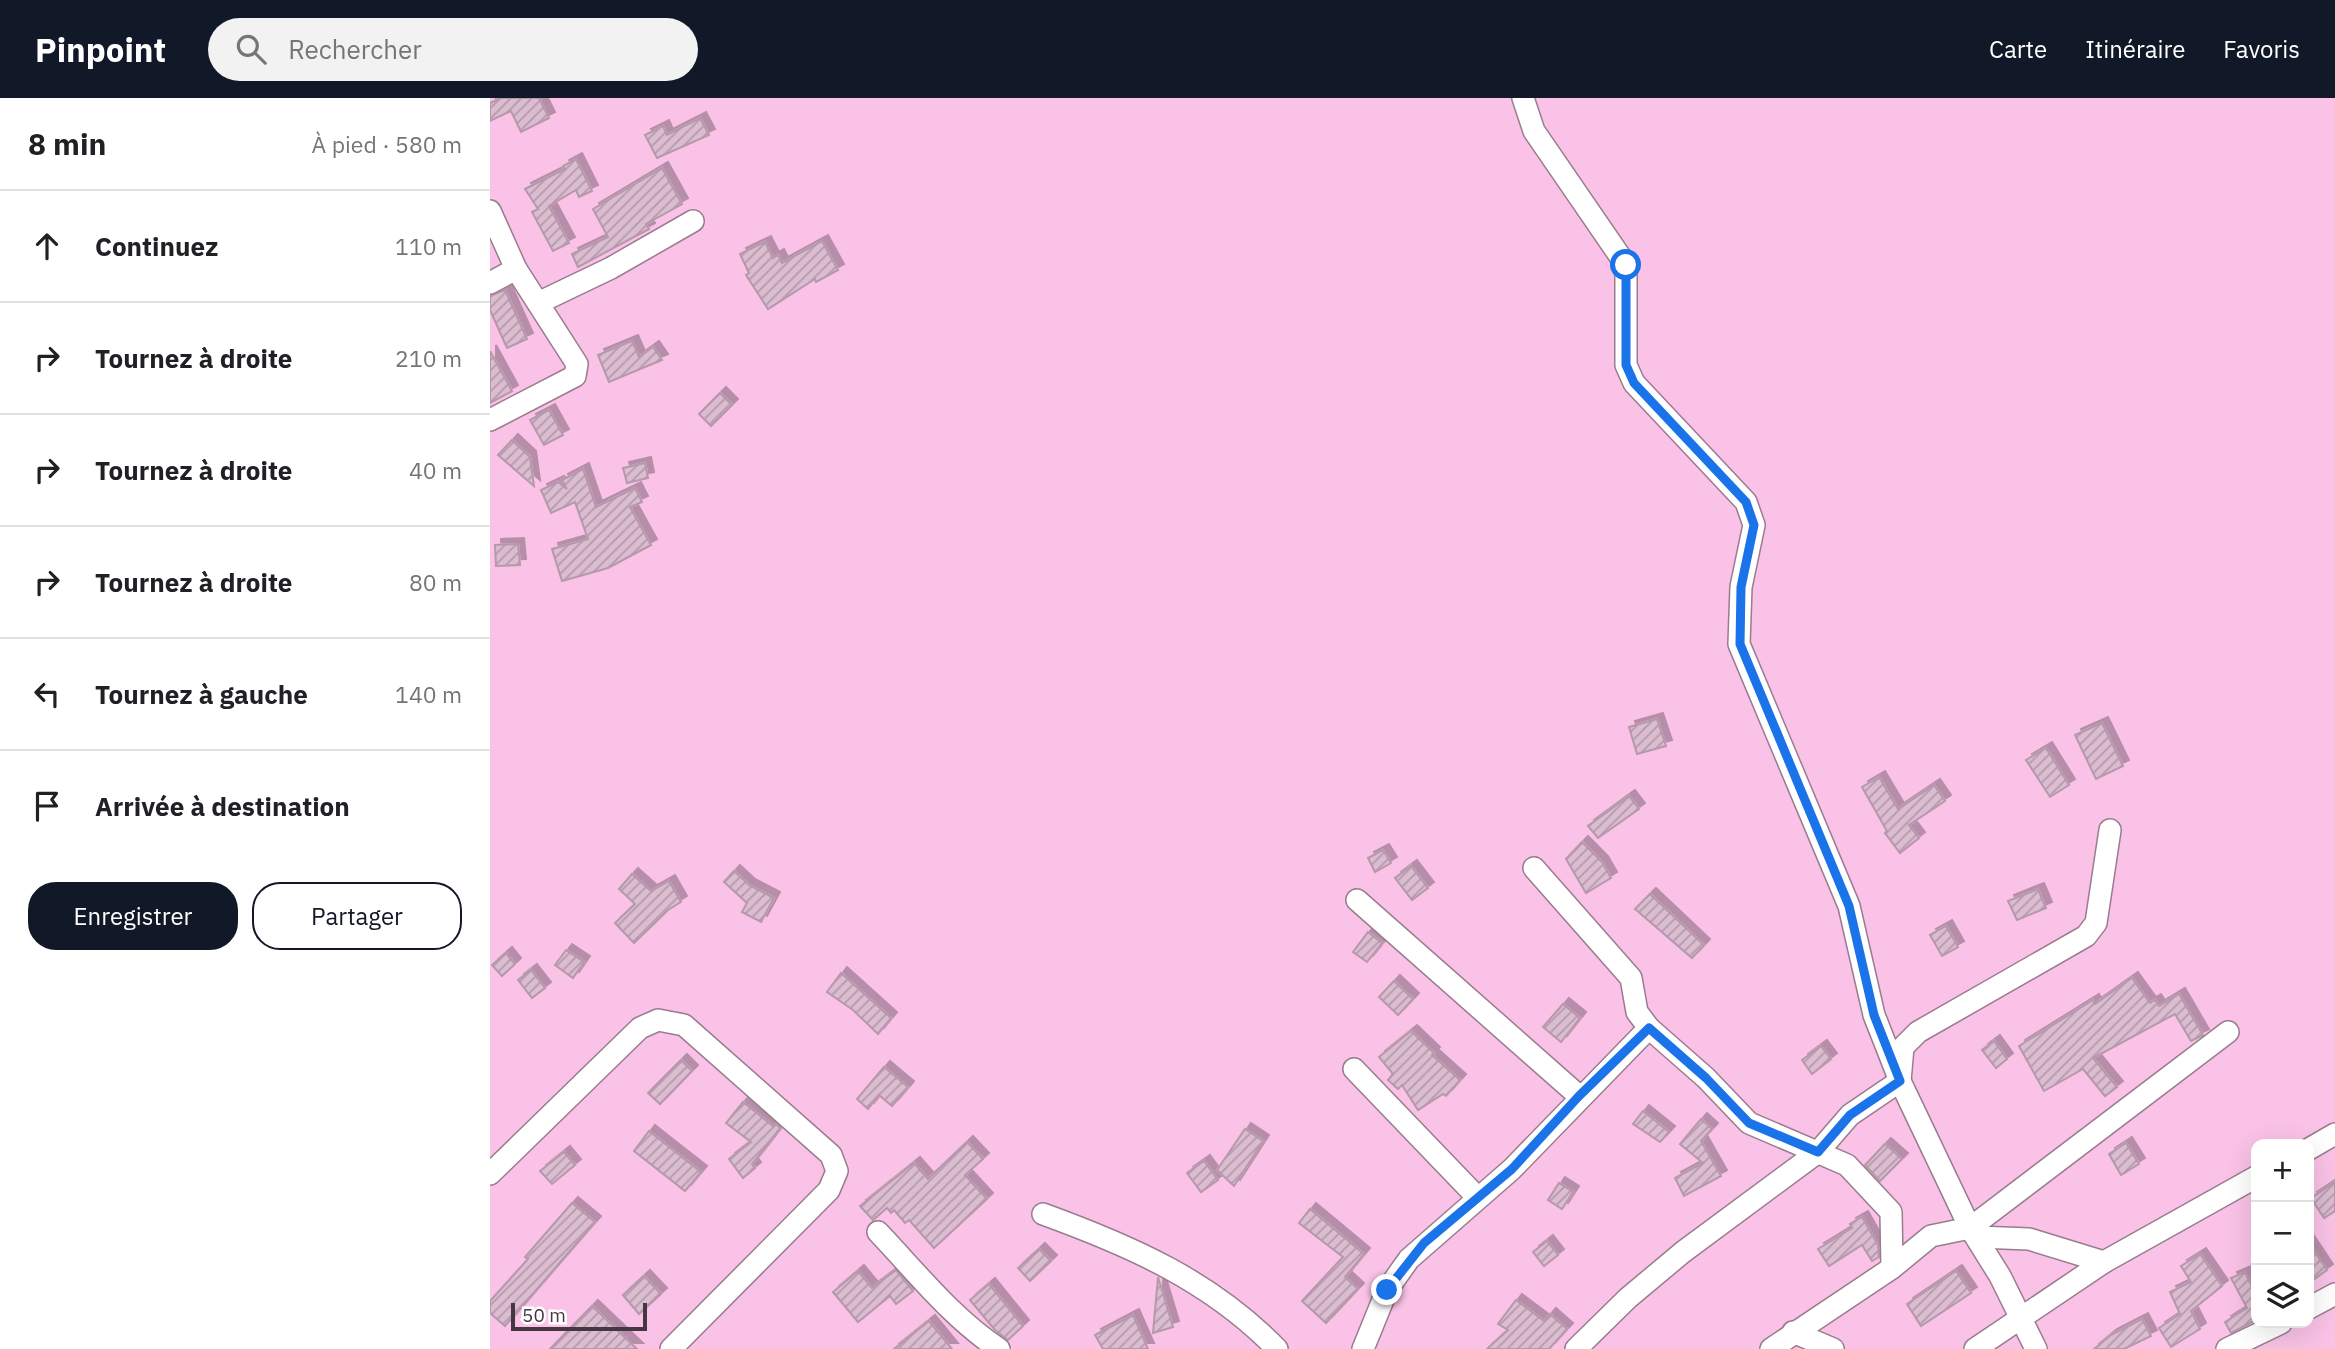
<!DOCTYPE html>
<html lang="fr">
<meta charset="utf-8">
<style>
:root{--surface:#fff;--page:#f2f2f2;--text:#202124;--muted:#757577;--line:#e0e0e0;--accent:#111827}
body{margin:0;font-family:"IBM Plex Sans",sans-serif;background:var(--page);color:var(--text)}
.controls{position:absolute;right:21px;bottom:21px;display:grid;overflow:hidden;border-radius:14px;box-shadow:0 7px 28px #0002}
.controls button{width:63px;height:63px;display:grid;place-items:center;padding:0;border:0;border-bottom:2px solid var(--line);background:var(--surface);color:var(--text);font:35px sans-serif}
.scale{position:absolute;left:21px;bottom:18px;width:136px;box-sizing:border-box;padding-left:7px;border:4px solid #44373f;border-top:0;font-size:19px;line-height:24px;white-space:nowrap;color:#44373f;-webkit-text-stroke:5px #fff;paint-order:stroke}
.stop{position:absolute;width:21px;height:21px;margin:-16px;border:5px solid #1a73e8;border-radius:50%;background:#fff}
.stop.end{background:#1a73e8;border-color:#fff;box-shadow:0 2px 7px #0008}
.list{margin:0;padding:0;list-style:none}
h2{display:flex;justify-content:space-between;align-items:center;height:91px;margin:0;padding:0 28px;font-size:30px}
h2 small{font-size:23px;font-weight:400;color:var(--muted)}
.list li{display:grid;grid-template-columns:46px 1fr auto;gap:21px;align-items:center;box-sizing:border-box;height:112px;padding:0 28px;border-top:2px solid var(--line)}
.list b{display:block;font-size:26px;white-space:nowrap}
.list em{font-size:23px;font-style:normal;color:var(--muted)}
.actions{display:flex;gap:14px;padding:21px 28px}
.actions a{flex:1;padding:16px 0;border:2px solid var(--accent);border-radius:28px;text-align:center;font-size:24px;color:var(--accent)}
.actions .main{background:var(--accent);color:#fff}
.icon{flex:none;width:38px;height:38px;fill:none;stroke:currentColor;stroke-width:2;stroke-linecap:round;stroke-linejoin:round}
.map{position:relative;flex:none;width:1845px;height:1251px;overflow:hidden}
header{display:flex;align-items:center;gap:42px;box-sizing:border-box;height:98px;padding:0 35px;background:var(--accent);color:#fff}
header strong{font-size:33px}
nav{display:flex;gap:38px;margin-inline-start:auto;font-size:24px}
.search{width:490px;height:63px;background:var(--page);display:flex;align-items:center;gap:18px;box-sizing:border-box;padding:0 24px;border-radius:38px;color:var(--muted);font-size:26px}
main{display:flex}
aside{flex:1;background:var(--surface)}
.map>svg:first-child{display:block}
.green{fill:#f9c2e6;fill-rule:evenodd}
.building{fill:url(#building-hatch);stroke:#b698ab;stroke-width:2;filter:url(#shadow)}
.lines{fill:none;stroke-linecap:round;stroke-linejoin:round}
.minor-casing{stroke:#997c8e;stroke-width:24}
.minor{stroke:#fff;stroke-width:21}
.route{stroke:#1a73e8;stroke-width:9}
</style>
<header>
<strong>Pinpoint</strong>
<div class="search"><svg class="icon" aria-label="search" viewBox="0 0 24 24"><circle cx="10" cy="10" r="6"/><path d="M15 15l6 6"/></svg>Rechercher</div>
<nav><a>Carte</a><a>Itinéraire</a><a>Favoris</a></nav>
</header>
<main>
<aside>
<h2>8 min<small>À pied · 580 m</small></h2>
<ul class="list">
<li><svg class="icon" aria-label="ahead" viewBox="0 0 24 24"><path d="M12 20V5M6 11l6-6 6 6"/></svg><div><b>Continuez</b></div><em>110 m</em></li>
<li><svg class="icon" aria-label="right" viewBox="0 0 24 24"><path d="M7 20v-9h11M14 6l5 5-5 5"/></svg><div><b>Tournez à droite</b></div><em>210 m</em></li>
<li><svg class="icon" aria-label="right" viewBox="0 0 24 24"><path d="M7 20v-9h11M14 6l5 5-5 5"/></svg><div><b>Tournez à droite</b></div><em>40 m</em></li>
<li><svg class="icon" aria-label="right" viewBox="0 0 24 24"><path d="M7 20v-9h11M14 6l5 5-5 5"/></svg><div><b>Tournez à droite</b></div><em>80 m</em></li>
<li><svg class="icon" aria-label="left" viewBox="0 0 24 24"><path d="M17 20v-9H6M10 6l-5 5 5 5"/></svg><div><b>Tournez à gauche</b></div><em>140 m</em></li>
<li><svg class="icon" aria-label="arrive" viewBox="0 0 24 24"><path d="M6 21V4h12l-3 4 3 4H6"/></svg><div><b>Arrivée à destination</b></div></li>
</ul>
<div class="actions"><a class="main">Enregistrer</a><a>Partager</a></div>
</aside>
<div class="map">
<svg width="1845" height="1251" viewBox="0 0 1845 1251">
<defs>
<pattern id="building-hatch" width="6" height="6" patternUnits="userSpaceOnUse" patternTransform="scale(1.75)"><rect width="6" height="6" fill="#dbbcd0"/><path d="M-1 1l2-2M0 6l6-6M5 7l2-2" fill="none" stroke="#b39aaa"/></pattern>
<filter id="shadow"><feDropShadow dx="6" dy="-6" stdDeviation="0" flood-color="#0004"/></filter>
</defs>
<rect width="100%" height="100%" fill="#fcf5f9"/>
<path class="green" d="M0,0H1845V1251H0ZM1766,1046H1819V1225H1766Z"/>
<g class="building">
<path d="M11,0H49L59,20L31,34L21,13L0,23V5Z"/>
<path d="M210,20L219,37L167,60L155,37L173,28L177,37Z"/>
<path d="M86,61L102,93L89,99L86,92L59,108L79,145L63,153L42,114L48,111L35,91L75,71L73,68Z"/>
<path d="M172,70L192,106L156,126L159,131L88,169L82,156L118,139L103,111Z"/>
<path d="M332,143L348,172L326,184L325,181L278,211L256,177L259,175L250,156L275,144L283,160L288,157L292,165Z"/>
<path d="M15,192L37,241L17,250L0,212V198Z"/>
<path d="M142,243L149,259L163,249L172,262L119,284L108,257Z"/>
<path d="M0,253L22,293L0,305Z"/>
<path d="M230,295L242,307L221,328L209,316Z"/>
<path d="M59,312L73,337L54,347L40,322Z"/>
<path d="M22,342L40,359L44,388L8,357Z"/>
<path d="M155,365L158,380L137,385L133,370Z"/>
<path d="M93,371L106,409L145,390L152,404L140,409L161,447L118,470L72,483L62,451L98,441L85,404L61,415L51,392L68,384L77,391L72,382Z"/>
<path d="M28,446L30,467L6,468L5,447Z"/>
<path d="M1167,621L1176,648L1147,656L1139,629Z"/>
<path d="M1612,625L1633,668L1606,681L1585,637Z"/>
<path d="M1556,650L1579,687L1560,699L1536,662Z"/>
<path d="M1389,679L1408,711L1444,687L1455,703L1419,727L1429,740L1410,755L1395,735L1397,733L1372,689Z"/>
<path d="M1139,698L1149,711L1108,740L1098,728Z"/>
<path d="M1092,744L1112,764L1121,780L1096,795L1076,761Z"/>
<path d="M893,752L901,765L885,774L878,760Z"/>
<path d="M921,768L938,790L922,802L905,780Z"/>
<path d="M244,773L259,787L284,800L271,824L252,814L257,805L234,784Z"/>
<path d="M142,776L161,793L179,783L191,804L178,812L144,845L125,825L145,806L129,791Z"/>
<path d="M1548,791L1556,810L1527,822L1518,803Z"/>
<path d="M1160,796L1214,847L1202,860L1145,811Z"/>
<path d="M1456,828L1468,849L1452,858L1440,837Z"/>
<path d="M878,834L892,845L877,864L863,854Z"/>
<path d="M76,852L94,864L83,880L65,867Z"/>
<path d="M16,855L25,866L12,878L2,867Z"/>
<path d="M41,872L55,890L42,900L28,882Z"/>
<path d="M351,875L401,920L388,936L363,912L337,894Z"/>
<path d="M1642,880L1660,905L1665,902L1669,908L1689,896L1713,937L1701,943L1685,916L1603,960L1627,989L1615,998L1593,971L1554,993L1529,948L1603,902L1605,906Z"/>
<path d="M904,883L923,901L908,917L889,899Z"/>
<path d="M1073,906L1090,920L1071,944L1053,929Z"/>
<path d="M921,933L944,955L942,957L970,982L956,998L953,996L928,1012L912,987L908,991L898,982L903,976L889,959Z"/>
<path d="M1504,943L1517,961L1506,970L1492,952Z"/>
<path d="M1331,948L1341,961L1322,976L1312,962Z"/>
<path d="M191,962L202,973L170,1006L158,995Z"/>
<path d="M394,969L418,989L402,1008L389,997L378,1011L367,1001Z"/>
<path d="M253,1004L283,1028L286,1026L290,1030L262,1066L265,1070L253,1080L239,1061L261,1044L236,1025Z"/>
<path d="M1153,1013L1179,1034L1170,1044L1143,1026Z"/>
<path d="M1211,1021L1222,1031L1211,1043L1231,1078L1194,1098L1185,1080L1213,1065L1190,1046Z"/>
<path d="M755,1031L773,1043L744,1088L727,1072Z"/>
<path d="M159,1033L211,1074L195,1093L144,1053Z"/>
<path d="M477,1044L493,1061L475,1077L497,1101L444,1150L419,1122L415,1125L404,1112L401,1115L397,1110L383,1122L370,1108L424,1065L438,1081Z"/>
<path d="M1636,1045L1649,1066L1631,1077L1619,1056Z"/>
<path d="M1395,1046L1412,1061L1390,1083L1375,1067Z"/>
<path d="M74,1054L85,1067L62,1086L50,1073Z"/>
<path d="M714,1063L728,1082L711,1094L697,1075Z"/>
<path d="M1845,1084V1113L1834,1120L1821,1100Z"/>
<path d="M1069,1085L1083,1094L1072,1111L1058,1102Z"/>
<path d="M82,1105L105,1124L15,1228L0,1215V1203L38,1161L35,1159Z"/>
<path d="M820,1111L874,1156L855,1179L868,1191L836,1225L812,1203L853,1159L809,1125Z"/>
<path d="M1372,1119L1388,1147L1389,1159L1382,1163L1372,1147L1339,1168L1328,1151L1362,1130L1360,1126Z"/>
<path d="M1057,1143L1068,1157L1054,1168L1043,1154Z"/>
<path d="M1819,1145L1837,1172L1819,1185Z"/>
<path d="M549,1151L561,1163L540,1183L528,1170Z"/>
<path d="M1710,1156L1732,1188L1701,1213L1710,1231L1681,1249L1669,1230L1690,1216L1680,1194L1701,1184L1691,1168Z"/>
<path d="M406,1172L423,1193L406,1206L400,1198L368,1224L343,1194L368,1173L382,1190Z"/>
<path d="M1466,1173L1481,1195L1431,1228L1417,1206Z"/>
<path d="M1755,1174L1766,1197V1222L1741,1235L1735,1224L1757,1210L1741,1180Z"/>
<path d="M154,1178L171,1196L149,1216L133,1197Z"/>
<path d="M668,1179L683,1229L663,1235Z"/>
<path d="M499,1186L533,1228L518,1242L505,1232L480,1202Z"/>
<path d="M1026,1202L1054,1223L1060,1216L1077,1231L1059,1251H997L1018,1232L1008,1226Z"/>
<path d="M102,1208L147,1251H60Z"/>
<path d="M643,1217L658,1251H613L605,1237Z"/>
<path d="M1652,1221L1661,1238L1634,1251H1604L1621,1237Z"/>
<path d="M439,1223L462,1251H404Z"/>
</g>
<g class="lines">
<defs>
<g id="minor">
<path d="M1033,0L1044,33L1136,167V267L1144,285L1256,404L1264,427L1251,489L1249,546L1359,808L1384,917L1410,983L1480,1130L1510,1178L1546,1251"/>
<path d="M0,113L26,171L87,266L85,278L0,322"/>
<path d="M0,185L26,171"/>
<path d="M48,205L121,170L203,123"/>
<path d="M1044,770L1141,880L1147,914L1159,930"/>
<path d="M867,802L1089,998"/>
<path d="M864,971L987,1099"/>
<path d="M1819,1051L1845,1036"/>
<path d="M0,1076L150,930L168,922L194,927L341,1057L347,1073L339,1092L181,1251"/>
<path d="M553,1116C641,1148 721,1183 787,1251"/>
<path d="M388,1134C427,1175 462,1220 509,1251"/>
<path d="M1488,1139L1539,1141L1614,1164"/>
<path d="M1819,1210L1845,1196"/>
<path d="M1303,1234L1343,1251"/>
<path d="M873,1251L897,1192L919,1161L1022,1071L1159,930L1216,980L1259,1025L1357,1067L1401,1114L1402,1170"/>
<path d="M1086,1251L1138,1200L1193,1154L1328,1054L1360,1017L1410,983L1413,949L1428,934L1596,838L1606,825L1620,732"/>
<path d="M1281,1251L1402,1170L1441,1138L1480,1130L1738,934"/>
<path d="M1485,1251L1614,1164L1766,1079"/>
<path d="M1737,1251L1791,1225"/>
</g>
</defs>
<use href="#minor" class="minor-casing"/>
<use href="#minor" class="minor"/>
</g>
<g class="lines">
<path class="route" d="M897,1192L934,1145L1022,1071L1089,998L1159,930L1216,980L1259,1025L1328,1054L1360,1017L1410,983L1384,917L1359,808L1250,546L1251,489L1264,427L1256,404L1144,285L1136,267V167"/>
</g>
</svg>
<div class="controls">
<button>+</button>
<button>−</button>
<button><svg class="icon" aria-label="layers" viewBox="0 0 24 24"><path d="M12 4l9 5-9 5-9-5zM3 14l9 5 9-5"/></svg></button>
</div>
<div class="scale">50 m</div>
<div class="stop" style="left:1136px;top:167px"></div>
<div class="stop end" style="left:897px;top:1192px"></div>
</div>
</main>
